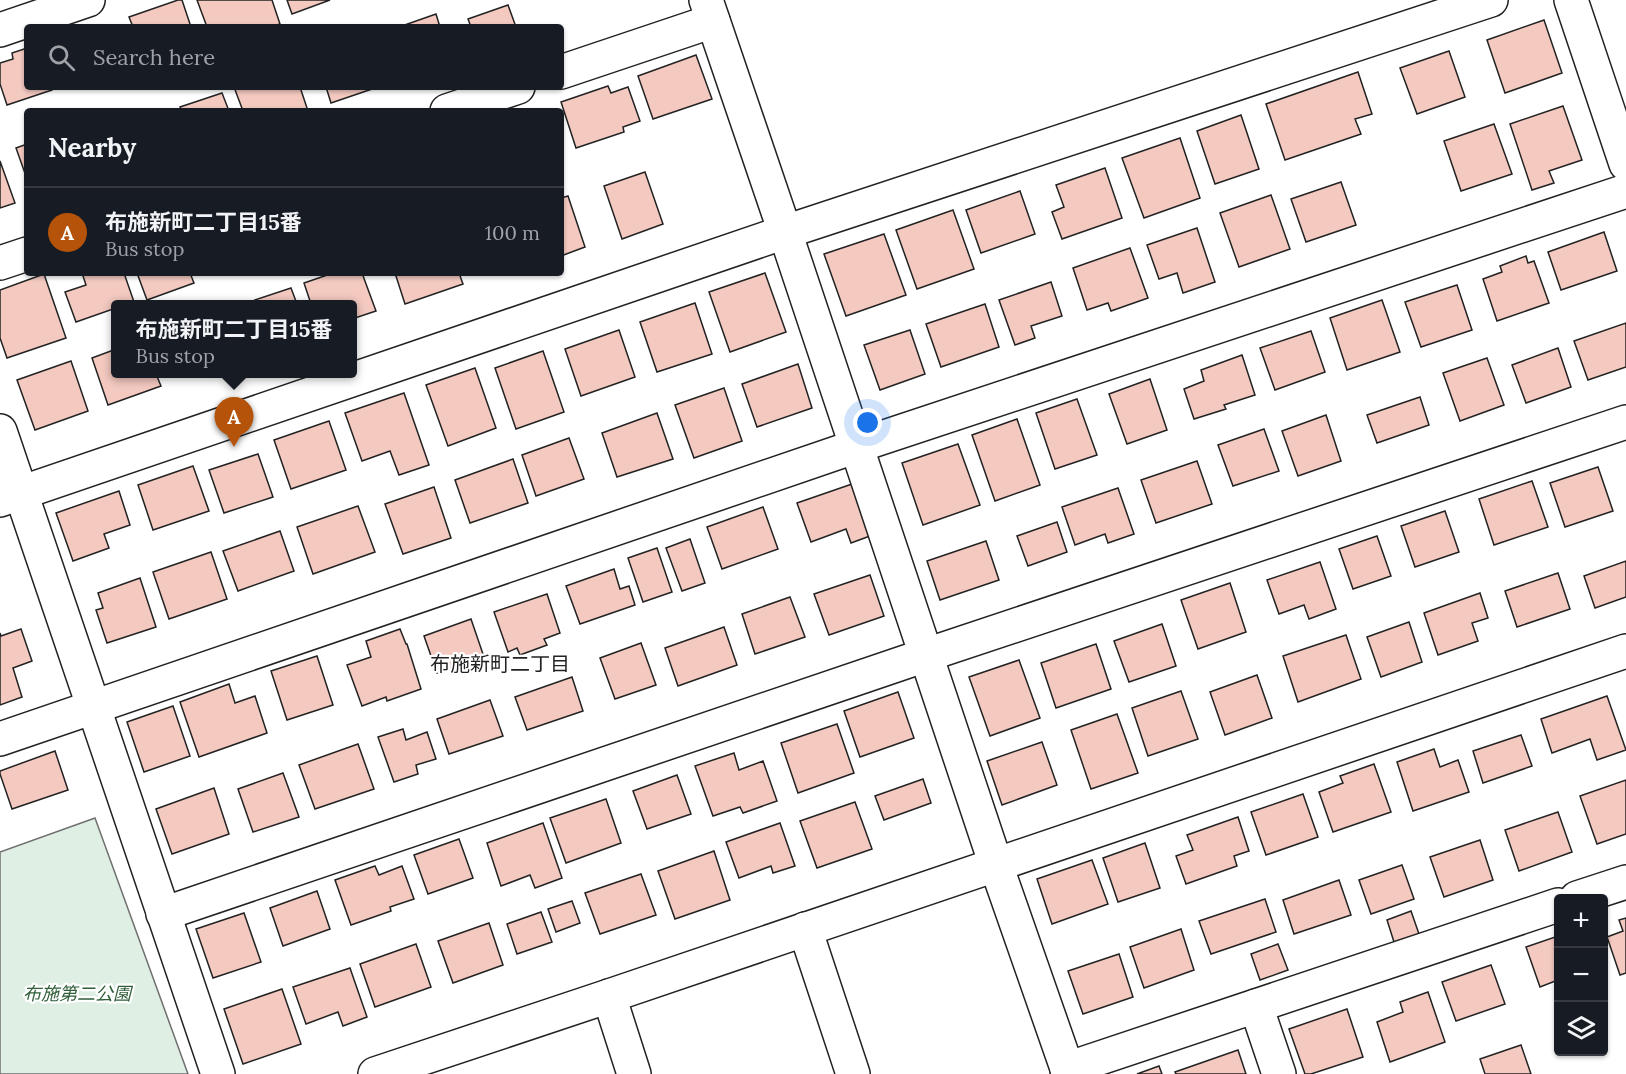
<!DOCTYPE html>
<meta charset="utf-8">
<style>
:root{--surface:#171b24;--page:#242831;--text:#f1f3f6;--muted:#9ea1a6;--line:#363941;--accent:#b45309}
body{margin:0;font-family:Lora,"Noto Sans JP",serif;background:var(--page);color:var(--text)}
.controls{position:absolute;right:18px;bottom:18px;display:grid;overflow:hidden;border-radius:6px;box-shadow:0 2px 4px #0004}
.controls button{width:54px;height:54px;display:grid;place-items:center;padding:0;border:0;border-bottom:2px solid var(--line);background:var(--surface);color:var(--text);font:30px sans-serif}
.you{position:absolute;left:868px;top:423px;width:21px;height:21px;margin:-15px;border:4px solid #fff;border-radius:50%;background:#1a73e8;box-shadow:0 0 0 9px #1a73e833}
.badge{display:grid;place-items:center;width:39px;height:39px;border-radius:50%;background:var(--accent);color:#fff;font-size:20px;font-weight:700}
.pin{position:absolute;translate:-50% -50px;filter:drop-shadow(0 2px 3px #0008)}
.pin::after{content:'';position:absolute;top:32px;width:21px;height:18px;background:inherit;clip-path:polygon(0 0,100% 0,50% 100%)}
.popup{position:absolute;left:111px;top:300px;width:246px;height:78px;box-sizing:border-box;display:grid;place-content:center;border-radius:6px;background:var(--surface);filter:drop-shadow(0 2px 4px #0005);font-size:20px;white-space:nowrap;color:var(--muted)}
.popup b{font-size:22px;color:var(--text)}
.popup::after{content:'';position:absolute;left:50%;top:100%;margin-left:-12px;border:12px solid transparent;border-top-color:var(--surface)}
.list{margin:0;padding:0;list-style:none}
h2{display:flex;justify-content:space-between;align-items:center;height:78px;margin:0;padding:0 24px;font-size:26px}
h2 small{font-size:20px;font-weight:400;color:var(--muted)}
.list li{display:grid;grid-template-columns:39px 1fr auto;gap:18px;align-items:center;box-sizing:border-box;height:90px;padding:0 24px;border-top:2px solid var(--line)}
.list b{display:block;font-size:22px;white-space:nowrap}
.list p{margin:0;font-size:20px;white-space:nowrap;color:var(--muted)}
.list em{font-size:20px;font-style:normal;color:var(--muted)}
.icon{flex:none;width:33px;height:33px;fill:none;stroke:currentColor;stroke-width:2;stroke-linecap:round;stroke-linejoin:round}
.map{position:relative;flex:none;width:1626px;height:1074px;overflow:hidden}
.search{position:absolute;background:var(--surface);box-shadow:0 2px 4px #0004;left:24px;top:24px;width:540px;height:66px;display:flex;align-items:center;gap:15px;box-sizing:border-box;padding:0 21px;border-radius:6px;color:var(--muted);font-size:22px}
.panel{position:absolute;background:var(--surface);box-shadow:0 2px 4px #0004;left:24px;top:108px;width:540px;height:168px;border-radius:6px}
.map>svg:first-child{display:block}
.green{fill:#e0efe3;stroke:#6f6f6f;stroke-width:1.5}
.building{fill:#f3c9c0;stroke:#222;stroke-width:1.5}
.lines{fill:none;stroke-linecap:round;stroke-linejoin:round}
.minor-casing{stroke:#222;stroke-width:36}
.tertiary-casing{stroke:#222;stroke-width:36}
.minor{stroke:#fff;stroke-width:33}
.tertiary{stroke:#fff;stroke-width:33}
.labels{text-anchor:middle;dominant-baseline:central;stroke-width:4.5;stroke-linejoin:round;paint-order:stroke}
.park-label{font-size:18px;font-style:italic;fill:#2f5e38;stroke:#fff}
.neighbourhood-label{font-size:20px;fill:#222;stroke:#fff}
</style>
<div class="map">
<svg width="1626" height="1074" viewBox="0 0 1626 1074">
<rect width="100%" height="100%" fill="#fff"/>
<path class="green" d="M95,818L188,1074H0V852Z"/>
<g class="building">
<path d="M178,0H182L191,27H133L129,17Z"/>
<path d="M197,0H272L280,24L270,27H207Z"/>
<path d="M287,0H330L292,14Z"/>
<path d="M508,5L516,27H471L468,19Z"/>
<path d="M436,14L440,27H399Z"/>
<path d="M1544,20L1562,73L1505,93L1487,40Z"/>
<path d="M27,48V87H51L52,90L7,105L0,84V63L13,59L12,53Z"/>
<path d="M1449,51L1465,97L1417,114L1400,68Z"/>
<path d="M696,55L712,99L653,119L638,76Z"/>
<path d="M1358,72L1372,114L1355,119L1361,134L1285,160L1266,104Z"/>
<path d="M608,86L611,93L628,87L640,121L623,127L624,132L576,148L561,102Z"/>
<path d="M234,87H300L308,111H243Z"/>
<path d="M326,87H378L331,103Z"/>
<path d="M222,93L229,111H182L180,107Z"/>
<path d="M1563,106L1582,160L1549,171L1554,183L1532,190L1510,124Z"/>
<path d="M1241,115L1259,169L1215,184L1197,131Z"/>
<path d="M1494,124L1512,174L1461,191L1444,141Z"/>
<path d="M1180,138L1200,198L1144,218L1122,158Z"/>
<path d="M27,144V179L16,148Z"/>
<path d="M0,161L15,203L0,208Z"/>
<path d="M1105,168L1122,218L1062,239L1052,212L1064,207L1056,185Z"/>
<path d="M645,172L663,224L622,239L604,186Z"/>
<path d="M1341,182L1356,225L1306,242L1291,199Z"/>
<path d="M1020,191L1035,234L981,253L966,210Z"/>
<path d="M1271,195L1290,249L1239,267L1220,213Z"/>
<path d="M568,196L585,247L561,256V198Z"/>
<path d="M953,210L974,269L917,289L896,230Z"/>
<path d="M1197,228L1215,282L1183,293L1177,273L1159,279L1147,245Z"/>
<path d="M1604,232L1617,271L1561,290L1548,252Z"/>
<path d="M884,234L906,295L846,316L824,254Z"/>
<path d="M1130,248L1148,298L1111,311L1108,303L1087,310L1073,268Z"/>
<path d="M1526,256L1528,263L1534,261L1549,303L1497,321L1483,279L1502,272L1500,266Z"/>
<path d="M82,273H124L134,302L126,304H116V308L76,322L65,292L86,285Z"/>
<path d="M137,273H190L194,283L147,300Z"/>
<path d="M333,273H362L376,311L352,319V304H311L304,283Z"/>
<path d="M395,273H459L463,284L405,304Z"/>
<path d="M765,273L786,332L730,352L709,292Z"/>
<path d="M44,274L66,338L7,358L0,338V290Z"/>
<path d="M1051,282L1062,316L1031,326L1035,338L1015,345L999,300Z"/>
<path d="M1457,285L1472,330L1421,347L1405,302Z"/>
<path d="M291,288L297,304H243Z"/>
<path d="M1382,300L1400,352L1347,370L1330,318Z"/>
<path d="M695,303L712,354L657,372L640,322Z"/>
<path d="M985,304L999,347L941,367L926,324Z"/>
<path d="M1626,323V367L1588,380L1574,341Z"/>
<path d="M619,330L635,377L581,396L565,349Z"/>
<path d="M910,330L925,374L880,390L864,345Z"/>
<path d="M1311,331L1325,372L1275,390L1260,348Z"/>
<path d="M1558,348L1571,387L1526,403L1512,365Z"/>
<path d="M116,349V374H156L161,386L108,405L92,358Z"/>
<path d="M543,351L564,412L516,429L495,368Z"/>
<path d="M1242,355L1255,395L1224,405L1226,409L1194,419L1184,389L1204,381L1201,370Z"/>
<path d="M1487,358L1504,405L1460,421L1443,373Z"/>
<path d="M71,361L88,411L35,430L17,380Z"/>
<path d="M798,364L812,408L757,427L742,384Z"/>
<path d="M475,368L496,428L448,446L426,385Z"/>
<path d="M1150,379L1167,430L1127,444L1109,394Z"/>
<path d="M724,388L742,441L694,458L675,405Z"/>
<path d="M404,393L429,465L399,475L390,451L362,461L345,413Z"/>
<path d="M1420,397L1429,425L1377,443L1367,415Z"/>
<path d="M1077,399L1097,455L1055,469L1036,413Z"/>
<path d="M657,413L673,459L617,477L602,433Z"/>
<path d="M1326,415L1341,461L1298,476L1282,431Z"/>
<path d="M1017,419L1040,485L995,501L972,435Z"/>
<path d="M329,421L346,470L291,489L274,440Z"/>
<path d="M1264,429L1279,471L1233,486L1218,445Z"/>
<path d="M569,438L584,479L536,496L522,455Z"/>
<path d="M958,444L980,505L923,525L902,463Z"/>
<path d="M258,454L273,497L224,513L209,470Z"/>
<path d="M513,459L528,503L470,523L455,480Z"/>
<path d="M1197,461L1212,504L1156,523L1141,480Z"/>
<path d="M193,466L209,511L153,530L138,485Z"/>
<path d="M1598,467L1613,511L1565,527L1550,483Z"/>
<path d="M1532,481L1548,527L1494,545L1479,499Z"/>
<path d="M852,484L870,536L851,543L846,529L811,542L797,503Z"/>
<path d="M434,487L451,538L403,554L385,504Z"/>
<path d="M1118,488L1134,534L1108,543L1105,534L1075,545L1062,507Z"/>
<path d="M119,491L130,525L104,534L109,548L73,561L56,513Z"/>
<path d="M358,506L375,552L313,574L297,527Z"/>
<path d="M763,507L778,549L722,569L707,527Z"/>
<path d="M1445,511L1459,552L1415,567L1401,526Z"/>
<path d="M1057,522L1067,552L1028,566L1017,536Z"/>
<path d="M280,531L294,571L238,591L223,551Z"/>
<path d="M1377,536L1391,576L1353,589L1339,549Z"/>
<path d="M690,539L705,583L682,591L666,548Z"/>
<path d="M986,541L999,580L940,600L927,561Z"/>
<path d="M657,548L672,592L643,602L628,558Z"/>
<path d="M211,552L227,599L169,619L153,572Z"/>
<path d="M1626,561V597L1595,608L1584,576Z"/>
<path d="M1320,562L1336,609L1309,619L1304,605L1279,614L1267,580Z"/>
<path d="M614,569L620,589L629,586L635,605L580,624L566,586Z"/>
<path d="M1558,573L1570,609L1517,627L1505,591Z"/>
<path d="M870,575L884,616L829,635L814,594Z"/>
<path d="M140,578L156,627L107,643L96,610L103,608L98,593Z"/>
<path d="M1230,583L1246,632L1198,649L1181,600Z"/>
<path d="M1480,593L1488,618L1472,623L1478,641L1438,655L1424,613Z"/>
<path d="M547,594L560,633L544,639L547,645L520,655L517,648L508,652L494,612Z"/>
<path d="M790,597L805,637L755,654L742,614Z"/>
<path d="M471,619L484,657L437,673L424,636Z"/>
<path d="M1409,622L1422,662L1381,677L1367,637Z"/>
<path d="M1162,624L1176,666L1129,682L1114,641Z"/>
<path d="M724,627L737,665L678,686L665,648Z"/>
<path d="M21,629L32,661L13,668L22,697L0,705V633L1,636Z"/>
<path d="M400,629L406,644H407L421,689L387,701L386,697L362,706L347,665L371,657L366,641Z"/>
<path d="M1346,635L1361,679L1298,702L1283,656Z"/>
<path d="M641,643L656,685L615,699L600,658Z"/>
<path d="M1096,644L1111,689L1056,708L1041,663Z"/>
<path d="M317,656L333,705L287,720L271,671Z"/>
<path d="M1019,660L1040,718L990,736L969,677Z"/>
<path d="M1257,675L1272,718L1225,735L1210,692Z"/>
<path d="M572,677L583,711L527,730L515,697Z"/>
<path d="M229,684L235,703L255,696L267,733L199,757L180,702Z"/>
<path d="M1181,691L1198,739L1148,756L1132,708Z"/>
<path d="M898,692L914,738L860,757L844,711Z"/>
<path d="M1607,696L1626,750L1597,760L1590,739L1552,753L1541,719Z"/>
<path d="M490,700L503,736L449,754L437,719Z"/>
<path d="M173,706L190,756L144,772L127,722Z"/>
<path d="M1117,714L1138,773L1091,789L1071,730Z"/>
<path d="M837,724L854,773L798,793L781,743Z"/>
<path d="M403,729L406,740L427,732L436,759L416,765L418,774L394,782L378,737Z"/>
<path d="M1521,735L1532,766L1483,783L1473,751Z"/>
<path d="M1042,742L1057,785L1002,805L987,761Z"/>
<path d="M358,744L374,789L315,809L299,765Z"/>
<path d="M1434,749L1440,767L1458,760L1469,792L1413,811L1397,762Z"/>
<path d="M55,751L68,790L12,809L0,774V771Z"/>
<path d="M734,753L739,770L763,761L777,801L743,813L740,807L713,816L695,766Z"/>
<path d="M1374,764L1391,812L1333,832L1319,792L1343,783L1340,776Z"/>
<path d="M283,773L299,817L253,832L238,789Z"/>
<path d="M677,775L691,814L647,829L633,791Z"/>
<path d="M923,779L931,803L884,820L875,796Z"/>
<path d="M1626,780V834L1597,844L1580,796Z"/>
<path d="M214,788L229,834L172,854L156,809Z"/>
<path d="M1303,794L1318,837L1266,855L1251,812Z"/>
<path d="M606,799L621,843L566,863L550,818Z"/>
<path d="M855,802L872,849L817,868L800,821Z"/>
<path d="M1558,812L1572,852L1519,871L1505,830Z"/>
<path d="M1238,817L1249,851L1234,856L1237,866L1186,884L1176,856L1193,850L1187,835Z"/>
<path d="M543,823L562,878L535,888L530,875L501,886L487,843Z"/>
<path d="M780,823L795,866L773,873L771,866L739,878L726,842Z"/>
<path d="M459,839L473,878L428,894L414,855Z"/>
<path d="M1480,840L1493,880L1444,897L1430,857Z"/>
<path d="M1145,843L1160,888L1118,902L1103,858Z"/>
<path d="M714,851L730,900L675,919L658,871Z"/>
<path d="M1092,860L1108,904L1052,924L1037,879Z"/>
<path d="M1402,865L1414,899L1371,914L1359,880Z"/>
<path d="M375,866L379,875L402,866L414,899L390,907L391,911L351,925L335,880Z"/>
<path d="M641,874L656,915L600,934L585,893Z"/>
<path d="M1339,880L1351,915L1294,934L1283,900Z"/>
<path d="M317,891L330,929L283,946L270,908Z"/>
<path d="M1265,899L1276,932L1211,954L1199,921Z"/>
<path d="M572,901L580,923L556,932L548,909Z"/>
<path d="M1411,911L1419,934L1394,942L1387,920Z"/>
<path d="M541,912L552,942L517,954L507,924Z"/>
<path d="M244,913L261,962L213,978L196,929Z"/>
<path d="M1626,918V973L1620,975L1607,937L1623,931L1619,920Z"/>
<path d="M489,923L503,965L453,983L438,941Z"/>
<path d="M1181,929L1194,970L1144,988L1130,947Z"/>
<path d="M1558,936V980L1540,987L1526,947Z"/>
<path d="M416,944L431,987L375,1007L360,964Z"/>
<path d="M1278,944L1288,970L1260,980L1251,954Z"/>
<path d="M1119,954L1133,997L1083,1014L1068,971Z"/>
<path d="M1491,965L1505,1004L1456,1021L1442,982Z"/>
<path d="M350,968L367,1017L343,1026L338,1012L306,1024L293,987Z"/>
<path d="M282,989L301,1044L243,1064L224,1009Z"/>
<path d="M1428,992L1445,1042L1390,1062L1377,1022L1403,1012L1400,1002Z"/>
<path d="M1347,1009L1363,1057L1311,1074H1305L1289,1029Z"/>
<path d="M1521,1045L1531,1074H1485L1480,1059Z"/>
<path d="M1238,1050L1246,1074H1176L1175,1072Z"/>
<path d="M1159,1066L1162,1074H1137Z"/>
</g>
<g class="lines">
<defs>
<g id="minor">
<path d="M706,0L785,232L996,865L1069,1074"/>
<path d="M0,30L88,0"/>
<path d="M561,72L713,21"/>
<path d="M447,111L518,87"/>
<path d="M0,263L27,254"/>
<path d="M0,431L218,1074"/>
<path d="M0,500L785,232L1491,0"/>
<path d="M0,739L857,446L1626,191"/>
<path d="M1577,898L1626,882"/>
<path d="M163,914L926,655L1626,422"/>
<path d="M805,929L853,1074"/>
<path d="M609,996L634,1074"/>
<path d="M1256,1006L1279,1074"/>
<path d="M1067,1069L1558,905"/>
<path d="M375,1074L609,996L1626,651"/>
</g>
<path id="tertiary" d="M1571,0L1626,164"/>
</defs>
<use href="#minor" class="minor-casing"/>
<use href="#tertiary" class="tertiary-casing"/>
<use href="#minor" class="minor"/>
<use href="#tertiary" class="tertiary"/>
</g>
<g class="labels">
<g class="park-label">
<text x="77" y="993">布施第二公園</text>
</g>
<g class="neighbourhood-label">
<text x="500" y="663">布施新町二丁目</text>
</g>
</g>
</svg>
<div class="controls">
<button>+</button>
<button>−</button>
<button><svg class="icon" aria-label="layers" viewBox="0 0 24 24"><path d="M12 4l9 5-9 5-9-5zM3 14l9 5 9-5"/></svg></button>
</div>
<div class="you"></div>
<div class="pin badge" style="left:234px;top:447px">A</div>
<div class="popup"><b>布施新町二丁目15番</b>Bus stop</div>
<div class="search"><svg class="icon" aria-label="search" viewBox="0 0 24 24"><circle cx="10" cy="10" r="6"/><path d="M15 15l6 6"/></svg>Search here</div>
<section class="panel">
<h2>Nearby<small></small></h2>
<ul class="list">
<li><span class="badge">A</span><div><b>布施新町二丁目15番</b><p>Bus stop</p></div><em>100 m</em></li>
</ul>
</section>
</div>
